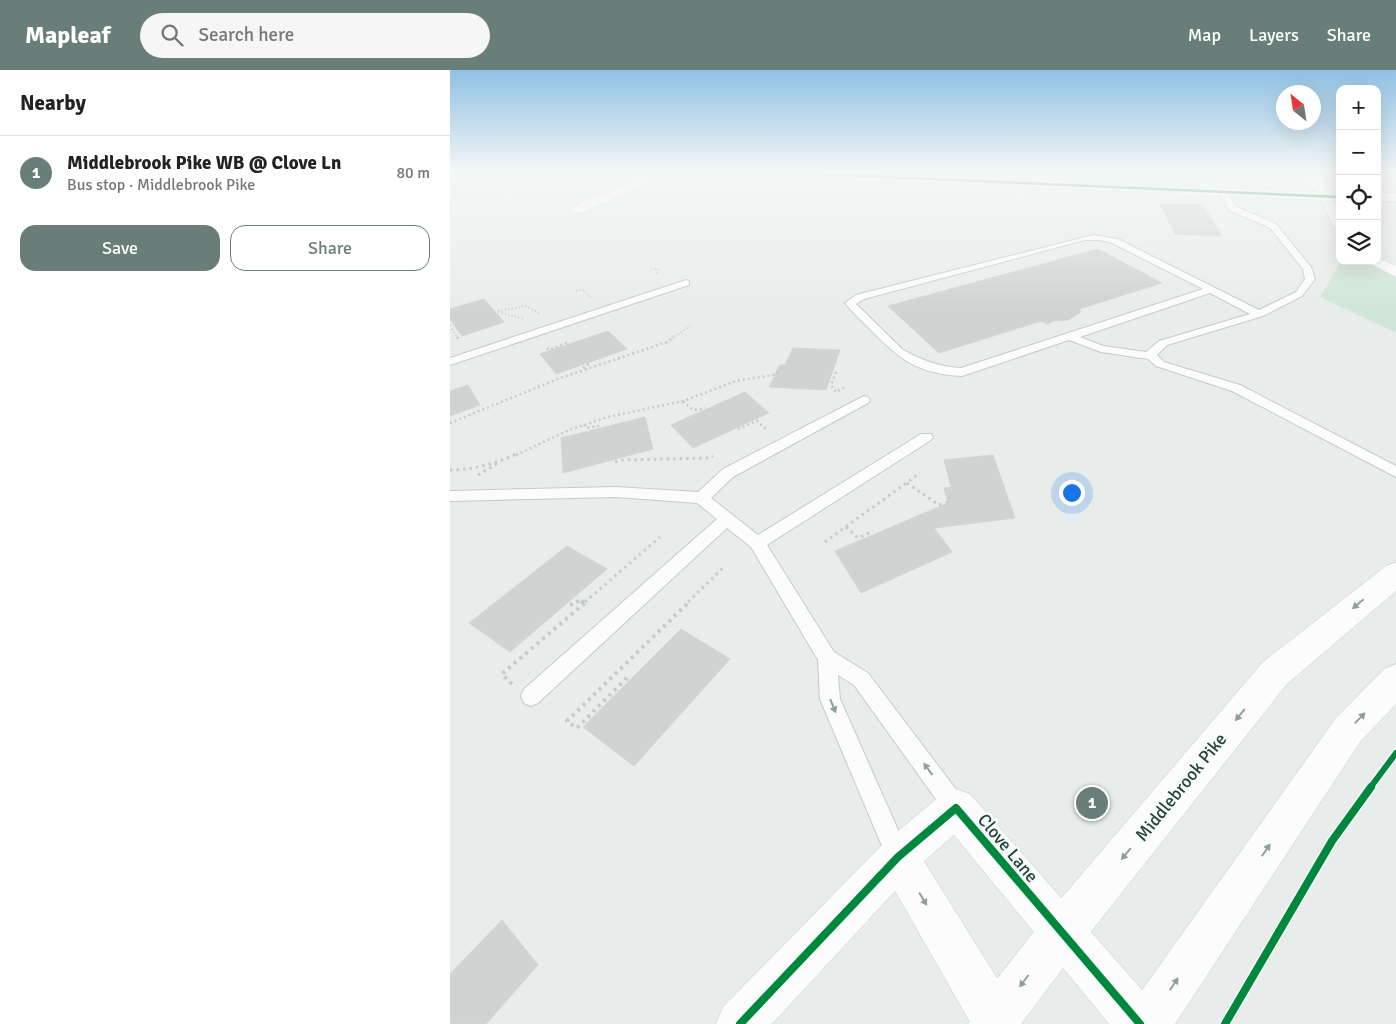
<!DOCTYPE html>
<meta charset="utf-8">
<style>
:root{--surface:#fff;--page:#f6f6f6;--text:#222;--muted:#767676;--line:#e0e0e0;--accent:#697e78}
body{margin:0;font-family:Signika,sans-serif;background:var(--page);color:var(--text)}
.controls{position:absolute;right:15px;top:15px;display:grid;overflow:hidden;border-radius:10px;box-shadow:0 5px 20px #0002}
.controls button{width:45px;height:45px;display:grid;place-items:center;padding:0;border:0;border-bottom:1px solid var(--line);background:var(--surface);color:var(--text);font:25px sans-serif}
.compass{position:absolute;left:826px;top:15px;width:45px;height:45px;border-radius:50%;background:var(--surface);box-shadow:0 5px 20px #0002;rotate:330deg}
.you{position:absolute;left:621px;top:422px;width:18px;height:18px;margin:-12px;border:4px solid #fff;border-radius:50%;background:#1a73e8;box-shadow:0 0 0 8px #1a73e833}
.badge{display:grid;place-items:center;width:32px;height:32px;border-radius:50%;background:var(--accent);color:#fff;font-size:16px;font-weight:700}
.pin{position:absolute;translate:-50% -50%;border:2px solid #fff;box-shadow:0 1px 5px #0006}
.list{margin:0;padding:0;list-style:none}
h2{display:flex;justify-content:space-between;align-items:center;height:65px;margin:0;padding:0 20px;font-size:21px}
h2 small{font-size:16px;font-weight:400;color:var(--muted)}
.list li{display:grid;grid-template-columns:32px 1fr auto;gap:15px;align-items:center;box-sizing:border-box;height:75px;padding:0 20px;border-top:1px solid var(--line)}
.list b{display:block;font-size:19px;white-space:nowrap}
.list p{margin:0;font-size:16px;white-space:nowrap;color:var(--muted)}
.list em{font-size:16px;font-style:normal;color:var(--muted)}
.actions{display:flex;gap:10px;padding:15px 20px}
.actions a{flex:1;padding:11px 0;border:1px solid var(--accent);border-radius:15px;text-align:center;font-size:18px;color:var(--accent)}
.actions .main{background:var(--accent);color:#fff}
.icon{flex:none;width:28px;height:28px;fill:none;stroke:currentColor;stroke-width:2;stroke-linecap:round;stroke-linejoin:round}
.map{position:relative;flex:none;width:946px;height:954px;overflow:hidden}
header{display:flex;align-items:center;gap:30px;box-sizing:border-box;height:70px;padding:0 25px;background:var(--accent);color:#fff}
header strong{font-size:24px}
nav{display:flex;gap:28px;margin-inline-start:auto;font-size:18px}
.search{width:350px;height:45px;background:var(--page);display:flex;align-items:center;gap:12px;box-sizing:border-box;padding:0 18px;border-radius:28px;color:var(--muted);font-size:19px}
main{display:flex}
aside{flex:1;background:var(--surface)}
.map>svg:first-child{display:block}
.green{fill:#d1e6d8}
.building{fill:#cfd4d2;stroke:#d1d6d4}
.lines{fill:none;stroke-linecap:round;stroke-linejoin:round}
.service-casing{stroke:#c5cac8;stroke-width:2}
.minor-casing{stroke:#c5cac8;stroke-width:1}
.tertiary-casing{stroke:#c5cac8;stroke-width:1}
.secondary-casing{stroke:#c3cbc8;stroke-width:1}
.path-far3{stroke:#c3ccca;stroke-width:2;stroke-dasharray:1 2.5;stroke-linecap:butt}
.path-far2{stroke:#c3ccca;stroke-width:2.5;stroke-dasharray:2 3;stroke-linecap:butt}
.path-far1{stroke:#c3ccca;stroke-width:3;stroke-dasharray:2.5 4;stroke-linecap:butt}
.path{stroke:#c3ccca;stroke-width:4;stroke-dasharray:3 4.5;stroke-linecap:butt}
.service{fill:#fcfcfc;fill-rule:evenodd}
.minor{fill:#fcfcfc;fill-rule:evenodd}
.tertiary{fill:#fcfcfc;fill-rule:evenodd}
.secondary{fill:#fcfcfc;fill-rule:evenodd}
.cycleway-far2-casing{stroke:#f7fbf9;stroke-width:4}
.cycleway-far1-casing{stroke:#f7fbf9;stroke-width:9}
.cycleway-casing{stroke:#f7fbf9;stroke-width:11}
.cycleway-far2{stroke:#00873e;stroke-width:2.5}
.cycleway-far1{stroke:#00873e;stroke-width:6}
.cycleway{stroke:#00873e;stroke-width:8}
.oneway{fill:#909f9b}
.labels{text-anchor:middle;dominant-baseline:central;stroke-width:5;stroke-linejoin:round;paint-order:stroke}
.near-street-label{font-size:18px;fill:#24423a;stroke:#f7fbf9}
</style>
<header>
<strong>Mapleaf</strong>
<div class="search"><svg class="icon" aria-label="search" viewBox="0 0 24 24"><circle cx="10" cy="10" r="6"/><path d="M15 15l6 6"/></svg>Search here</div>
<nav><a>Map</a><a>Layers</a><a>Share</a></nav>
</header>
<main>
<aside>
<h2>Nearby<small></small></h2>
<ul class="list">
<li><span class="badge">1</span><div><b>Middlebrook Pike WB @ Clove Ln</b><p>Bus stop · Middlebrook Pike</p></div><em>80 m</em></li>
</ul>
<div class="actions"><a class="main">Save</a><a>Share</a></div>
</aside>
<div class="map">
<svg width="946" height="954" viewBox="0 0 946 954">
<rect width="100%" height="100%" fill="#e8edeb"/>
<g class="green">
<path d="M621,103H765L802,117Z"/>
<path d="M891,191H911L946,206V263L870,227Z"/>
</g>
<g class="building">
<path d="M710,134L753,135L772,166L725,164Z"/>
<path d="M648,179L712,213L629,239L631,242L618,250L603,251L598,254L591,251L489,283L438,236Z"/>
<path d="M34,229L54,252L12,266L0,249V239Z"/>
<path d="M158,261L177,279L106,304L90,284Z"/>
<path d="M343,278L390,280L376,320L319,317L330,295H335Z"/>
<path d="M18,315L30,335L0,346V321Z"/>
<path d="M295,322L319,343L243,378L221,355Z"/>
<path d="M195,347L203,379L113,403L111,368Z"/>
<path d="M543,385L565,448L484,458L502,482L411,523L385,481L498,433L494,418L501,417L494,390Z"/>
<path d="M117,476L157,499L60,582L19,553Z"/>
<path d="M231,559L280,589L184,696L133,657Z"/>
<path d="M52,850L88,895L36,954H0V904Z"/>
</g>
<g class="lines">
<defs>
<g id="service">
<path d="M769,120H775L785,136L826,154L861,197L865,209L852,226L813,246L717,275L707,285L714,292L790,315L946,396V407L782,321L706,296L698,289L651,282L619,270L512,306C467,304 449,289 419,258C411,250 402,242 395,233L406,225L643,165L668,169L809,240L846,222L855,209L853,199L820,158L779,140L768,122ZM635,170H650L662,173L753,219L511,298C489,297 471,290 452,279L406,234L414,229ZM760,223L800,244L709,271L696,282L653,276L630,267Z"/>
<path d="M236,210L239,211V215L0,295V288Z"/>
<path d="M414,326L418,327L420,330L418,333L283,407L261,428L308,465L471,364H481L483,367L481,370L317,475L384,582L418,603L514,730L517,738L514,746L506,749L498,746L404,615L388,605L390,629L460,787L456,795L448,799L440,795L370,629L368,590L301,477L277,458L88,633L81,636L74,633L71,626L74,619L267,449L247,433L166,427L0,431V421L166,417L248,422L273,399Z"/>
</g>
<g id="minor">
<path d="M194,103H207L193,116L133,142L128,143L121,139L123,136L185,110Z"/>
<path d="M875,122L879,123L890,142V160L883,156L869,126Z"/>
<path d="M927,187L946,196V207L920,194L918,191H927Z"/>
<path d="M506,719L520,724L707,937L714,954H659L504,765L474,791L565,937L572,954H521L445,821L322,954H266L273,937L434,773L492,724Z"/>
</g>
<g id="tertiary">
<path d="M338,103H425L867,122L850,103H863L875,114L880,123H890V131L344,106Z"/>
<rect x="927" y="123" width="19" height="8"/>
</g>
<g id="secondary">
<path d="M946,492V521L837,614L628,878L571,954H518L525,937L596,846L813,592L936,496Z"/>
<path d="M946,594V634L910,672L725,954H673L680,937L886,648L934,599Z"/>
</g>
</defs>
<use href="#service" class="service-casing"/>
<use href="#minor" class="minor-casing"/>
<use href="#tertiary" class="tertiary-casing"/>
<use href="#secondary" class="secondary-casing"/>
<g class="path-far3">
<path d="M201,199H208L207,205"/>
<path d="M126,221L132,219L141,228"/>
<path d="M48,241L76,236L91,244"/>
<path d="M48,242L74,249"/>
<path d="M0,256L8,268"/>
<path d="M222,268L240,256"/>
</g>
<g class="path-far2">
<path d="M7,267L9,270"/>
<path d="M97,278L99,280L119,272"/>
<path d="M130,302L135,296L140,294"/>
<path d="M386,302L381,315L386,322"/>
<path d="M388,321L395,317"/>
<path d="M233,331C241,339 244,342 255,338"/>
<path d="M0,353L110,308L217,272L224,267"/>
<path d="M134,355L136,358L149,356"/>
<path d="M288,359L307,351L316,359"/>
<path d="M66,385L119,360L158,347L233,331L286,311L323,305L331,299"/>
</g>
<g class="path-far1">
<path d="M165,392L172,390L259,388L263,386"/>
<path d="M0,400C24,400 47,393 69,383"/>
<path d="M28,405L48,393"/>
<path d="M457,413L489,435L496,433L500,429L499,425"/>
<path d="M396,457L408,468L423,461"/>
<path d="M375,472L470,403"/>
<path d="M126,532L130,530L133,532"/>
<path d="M135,532L210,467"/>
<path d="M238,532L275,496"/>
</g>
<g class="path">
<path d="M131,531L135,533"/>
<path d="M120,535L129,531"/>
<path d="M177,608L127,658L117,651L240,531"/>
<path d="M62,614L52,604L137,531"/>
</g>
<use href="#service" class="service"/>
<use href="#minor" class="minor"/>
<use href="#tertiary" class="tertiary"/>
<use href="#secondary" class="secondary"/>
<defs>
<path id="cycleway-far2" d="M344,103L890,127"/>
<path id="cycleway-far1" d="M920,718L946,683"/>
<g id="cycleway">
<path d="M290,954L448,787L506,738L690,954"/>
<path d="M775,954L882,771L921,717"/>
</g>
</defs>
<use href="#cycleway-far2" class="cycleway-far2-casing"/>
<use href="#cycleway-far1" class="cycleway-far1-casing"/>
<use href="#cycleway" class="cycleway-casing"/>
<use href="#cycleway-far2" class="cycleway-far2"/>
<use href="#cycleway-far1" class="cycleway-far1"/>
<use href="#cycleway" class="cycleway"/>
</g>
<defs><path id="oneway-solid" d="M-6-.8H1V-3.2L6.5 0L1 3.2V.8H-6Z" transform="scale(1.25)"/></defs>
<g class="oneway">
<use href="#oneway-solid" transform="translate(908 534) rotate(140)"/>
<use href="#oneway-solid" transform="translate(383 636) rotate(68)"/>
<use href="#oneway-solid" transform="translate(790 645) rotate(129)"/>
<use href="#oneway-solid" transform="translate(910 648) rotate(-46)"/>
<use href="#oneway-solid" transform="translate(478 699) rotate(-126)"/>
<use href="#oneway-solid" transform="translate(816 780) rotate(-56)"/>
<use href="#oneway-solid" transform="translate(676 784) rotate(129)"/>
<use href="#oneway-solid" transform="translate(473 829) rotate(59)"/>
<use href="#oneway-solid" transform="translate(574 911) rotate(127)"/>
<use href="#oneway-solid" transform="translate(724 914) rotate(-56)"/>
</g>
<linearGradient id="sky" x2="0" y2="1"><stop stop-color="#8fc1e3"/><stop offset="0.43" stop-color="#f5f7f6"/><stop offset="1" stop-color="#f5f7f6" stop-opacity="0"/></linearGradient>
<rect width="946" height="237" fill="url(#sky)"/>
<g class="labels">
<g class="near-street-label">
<text transform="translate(731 717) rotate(-51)">Middlebrook Pike</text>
<text transform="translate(558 778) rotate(50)">Clove Lane</text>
</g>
</g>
</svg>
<div class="controls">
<button>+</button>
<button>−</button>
<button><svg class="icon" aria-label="locate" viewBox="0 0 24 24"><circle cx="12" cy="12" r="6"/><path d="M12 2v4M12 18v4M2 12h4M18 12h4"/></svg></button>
<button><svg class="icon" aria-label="layers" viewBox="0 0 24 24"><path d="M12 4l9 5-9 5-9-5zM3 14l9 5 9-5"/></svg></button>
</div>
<svg class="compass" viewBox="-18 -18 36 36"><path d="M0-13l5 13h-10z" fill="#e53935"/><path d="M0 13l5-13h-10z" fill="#767676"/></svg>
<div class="you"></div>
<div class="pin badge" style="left:642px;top:733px">1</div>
</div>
</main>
